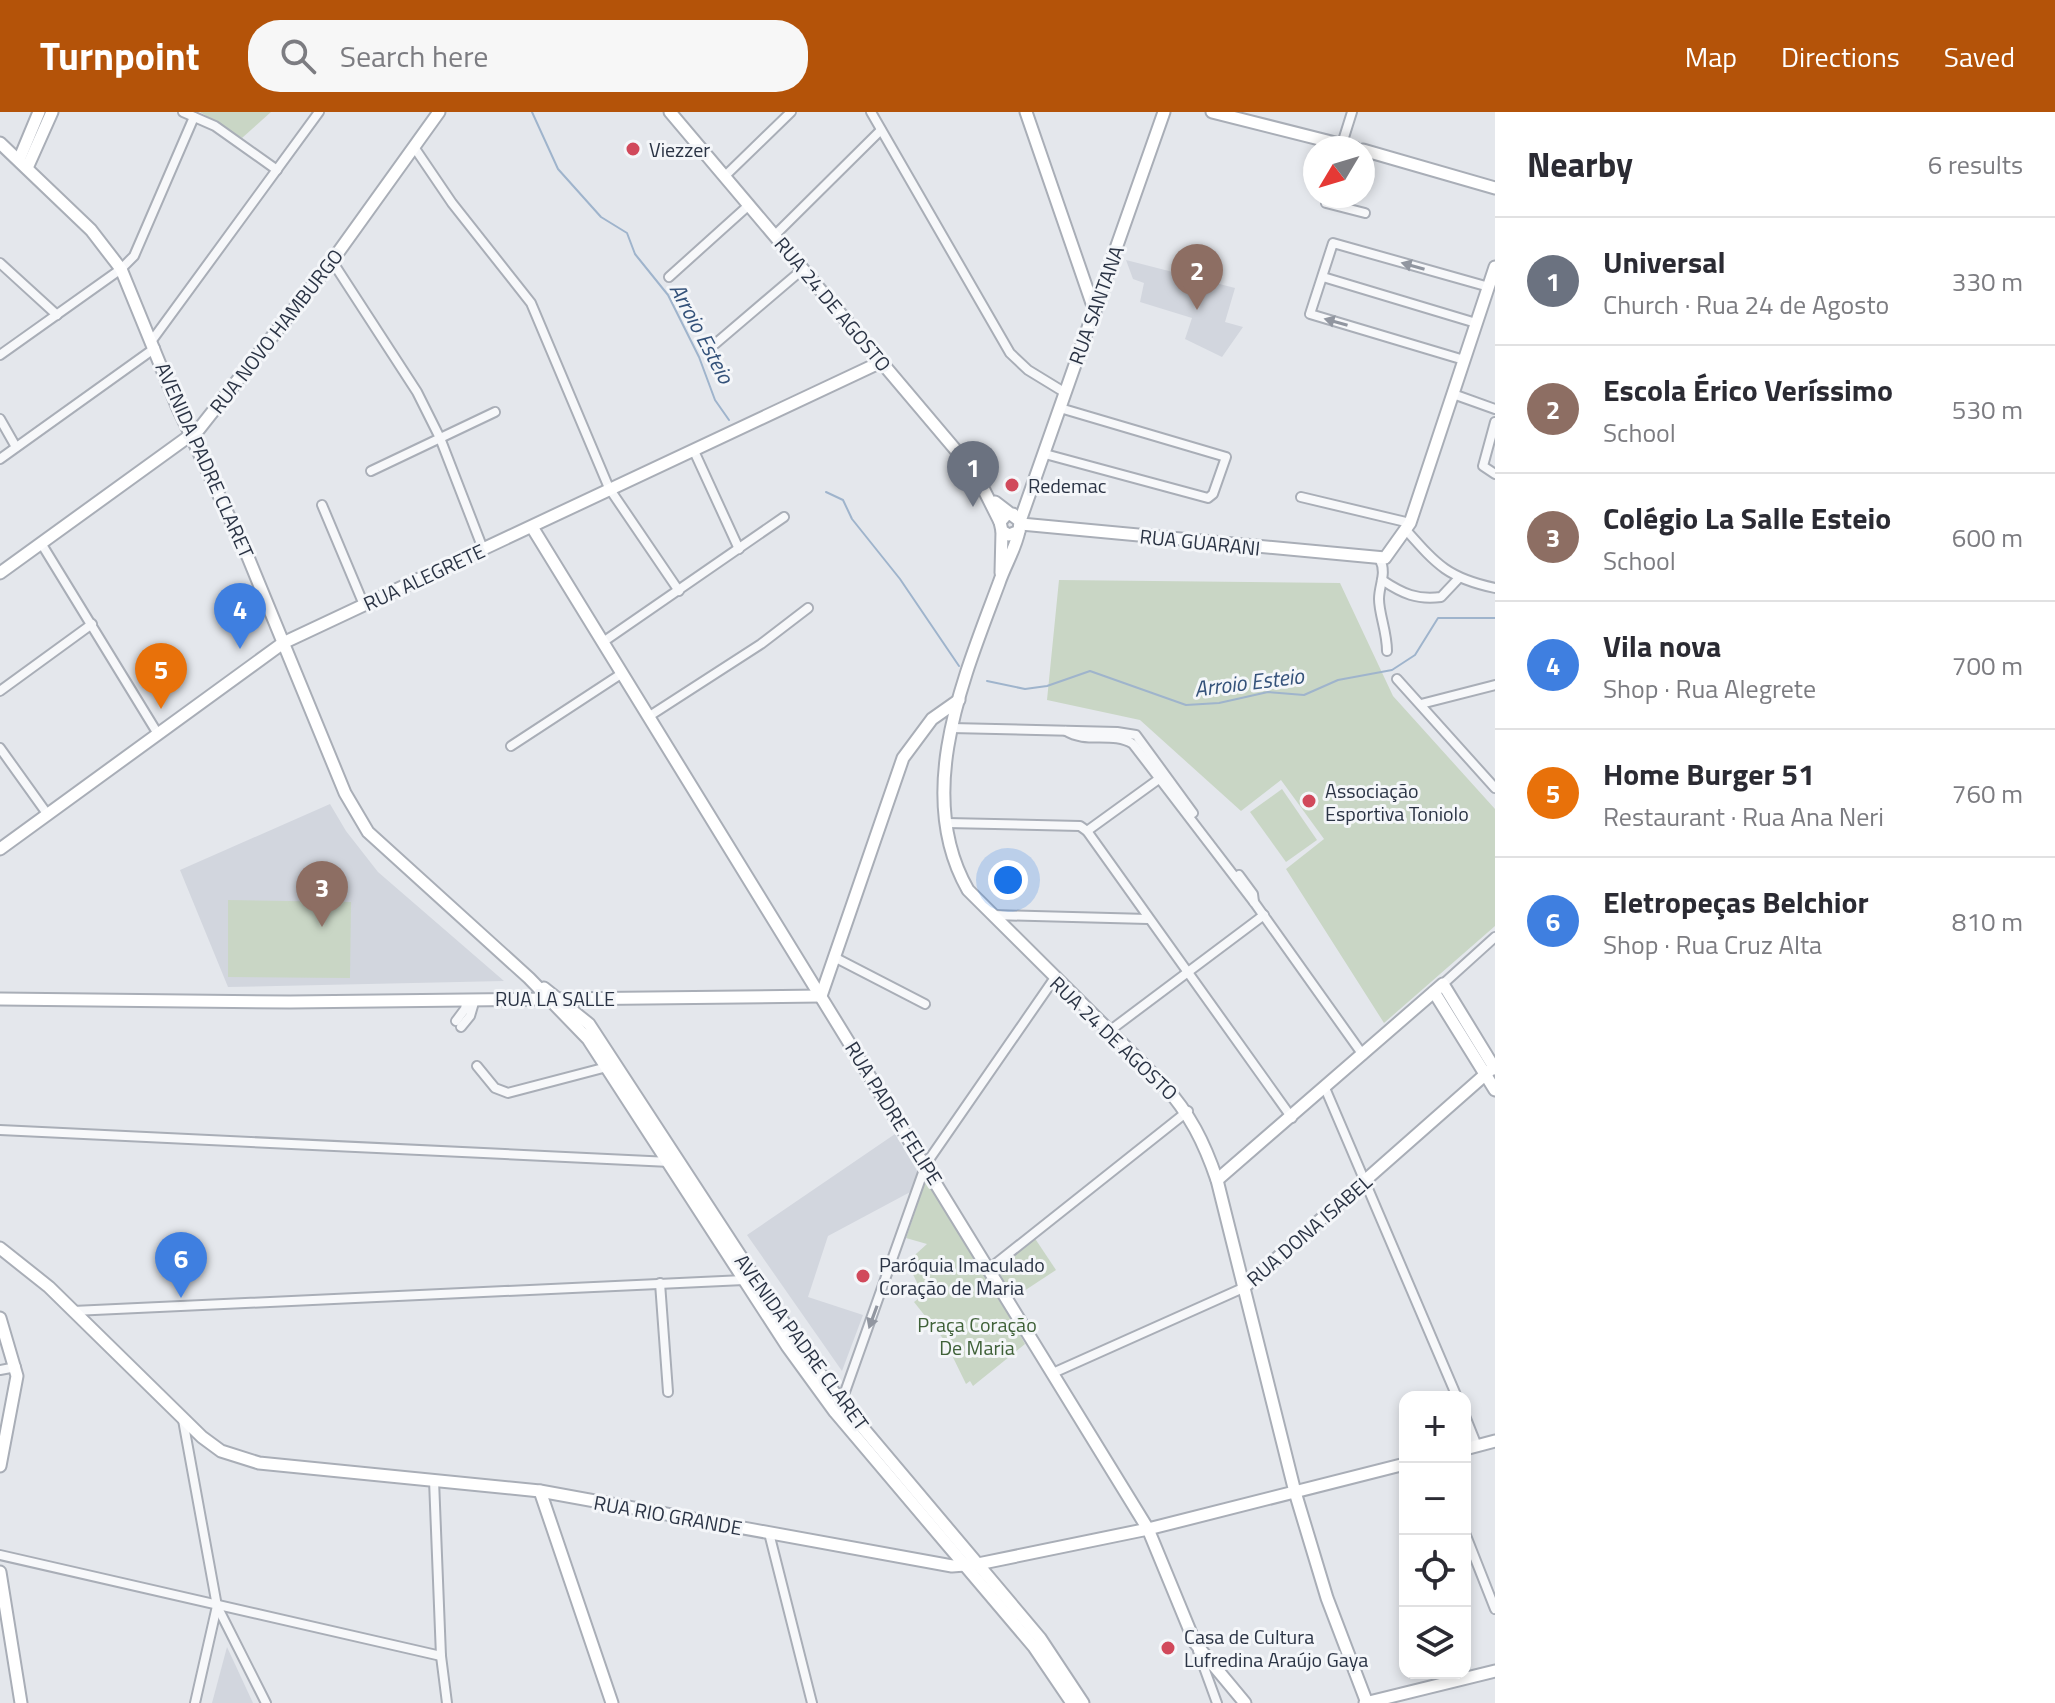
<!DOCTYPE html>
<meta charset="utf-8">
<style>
:root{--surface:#fff;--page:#f7f7f7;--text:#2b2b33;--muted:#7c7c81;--line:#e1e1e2;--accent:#b45309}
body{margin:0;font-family:"Titillium Web",sans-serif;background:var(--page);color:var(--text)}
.controls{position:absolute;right:24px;bottom:24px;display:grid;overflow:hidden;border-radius:16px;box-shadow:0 4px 12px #0003}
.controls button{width:72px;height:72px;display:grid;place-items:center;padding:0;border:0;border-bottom:2px solid var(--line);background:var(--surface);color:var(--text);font:40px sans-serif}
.compass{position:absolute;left:1303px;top:24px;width:72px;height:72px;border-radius:50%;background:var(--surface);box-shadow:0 4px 12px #0003;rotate:232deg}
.you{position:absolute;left:1008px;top:768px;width:28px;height:28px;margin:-20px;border:6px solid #fff;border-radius:50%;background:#1a73e8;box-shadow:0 0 0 12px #1a73e833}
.badge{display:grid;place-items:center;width:52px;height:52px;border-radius:50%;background:var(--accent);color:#fff;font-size:26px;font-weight:700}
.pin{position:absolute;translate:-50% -66px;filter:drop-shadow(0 2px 4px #0008)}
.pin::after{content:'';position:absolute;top:42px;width:28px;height:24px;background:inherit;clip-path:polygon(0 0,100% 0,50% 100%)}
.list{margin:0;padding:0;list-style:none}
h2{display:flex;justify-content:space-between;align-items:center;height:104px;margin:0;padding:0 32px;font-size:34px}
h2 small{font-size:26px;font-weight:400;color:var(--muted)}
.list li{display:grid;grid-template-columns:52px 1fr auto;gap:24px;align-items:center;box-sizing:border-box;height:128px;padding:0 32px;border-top:2px solid var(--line)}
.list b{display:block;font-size:30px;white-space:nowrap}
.list p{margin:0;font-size:26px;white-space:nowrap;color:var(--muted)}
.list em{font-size:26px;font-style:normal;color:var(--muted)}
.icon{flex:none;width:44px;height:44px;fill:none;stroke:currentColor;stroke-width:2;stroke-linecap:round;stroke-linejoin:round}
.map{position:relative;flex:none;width:1495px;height:1591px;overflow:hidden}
header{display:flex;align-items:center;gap:48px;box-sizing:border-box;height:112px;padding:0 40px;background:var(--accent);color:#fff}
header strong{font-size:38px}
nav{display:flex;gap:44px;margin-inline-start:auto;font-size:28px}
.search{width:560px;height:72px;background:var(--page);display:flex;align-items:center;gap:20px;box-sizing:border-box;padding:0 28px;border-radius:32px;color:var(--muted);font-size:30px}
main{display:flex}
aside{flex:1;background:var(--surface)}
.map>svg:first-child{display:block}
.built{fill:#d2d6de}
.green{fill:#c9d6c5}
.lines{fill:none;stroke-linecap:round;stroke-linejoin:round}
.stream{stroke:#9fb4cc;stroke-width:2}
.street-casing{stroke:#a9aeb7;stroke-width:12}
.secondary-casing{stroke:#a9aeb7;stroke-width:15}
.street{stroke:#f7f8fa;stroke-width:8}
.secondary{stroke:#fff;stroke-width:11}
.oneway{fill:#9196a0}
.poi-dot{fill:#d1495b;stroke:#f4f6f9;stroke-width:3}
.labels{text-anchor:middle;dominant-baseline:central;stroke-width:6;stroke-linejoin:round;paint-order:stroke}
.poi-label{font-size:20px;fill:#2b3445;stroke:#f4f6f9;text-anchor:start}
.street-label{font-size:20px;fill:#2b3445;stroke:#f4f6f9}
.park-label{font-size:20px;fill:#3f6138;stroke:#f4f6f9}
.water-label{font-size:22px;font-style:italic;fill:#34527a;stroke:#f4f6f9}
</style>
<header>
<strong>Turnpoint</strong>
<div class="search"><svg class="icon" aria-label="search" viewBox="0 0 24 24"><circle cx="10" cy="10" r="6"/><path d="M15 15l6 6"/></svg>Search here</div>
<nav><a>Map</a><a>Directions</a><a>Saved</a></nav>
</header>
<main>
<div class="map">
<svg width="1495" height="1591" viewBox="0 0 1495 1591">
<rect width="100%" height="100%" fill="#e4e7ec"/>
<g class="built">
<path d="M1126,148L1235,176L1225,210L1243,215L1222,245L1185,227L1192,206L1140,190L1144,171L1133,167Z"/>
<path d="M330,692L346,719L378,760L504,869L228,875L180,758Z"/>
<path d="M895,1022L919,1062L914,1078L828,1124L808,1185L863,1203L842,1259L747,1123Z"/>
<path d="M227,1535L253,1591H212Z"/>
</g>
<g class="green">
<path d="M200,0H271L242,26Z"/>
<path d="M1059,468L1340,471L1393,584L1495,697V814L1384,911L1286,757L1324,727L1281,668L1241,699L1140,608L1047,588Z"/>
<path d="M1282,677L1317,728L1286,750L1250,700Z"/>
<path d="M228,788L351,790L350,866L228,865Z"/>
<path d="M928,1062C956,1127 992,1170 1025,1232L973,1274L970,1269L966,1272L945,1229L914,1190L923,1183L907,1150L927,1132L906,1126Z"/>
<path d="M1034,1125L1056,1158L1012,1187L992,1157Z"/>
</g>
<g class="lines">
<g class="stream">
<path d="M532,0L558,57L601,105L627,121L635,142L668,183L699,245L715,288L729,308"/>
<path d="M826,380L843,388L852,407L900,467L959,554"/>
<path d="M987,569L1025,577L1047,574L1090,559L1186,593L1219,591L1268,580L1304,583L1338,568L1392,558L1415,543L1438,506H1495"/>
</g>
<defs>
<g id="street">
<path d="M183,0L215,14L277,58"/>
<path d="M871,0L1010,241L1028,258L1064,280"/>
<path d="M414,35L452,91L531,191L609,376L679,479"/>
<path d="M1341,35L1352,0"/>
<path d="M724,65L791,0"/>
<path d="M1328,84L1326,91L1365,101"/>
<path d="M775,123L881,18"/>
<path d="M332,149L417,280L440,326L483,437"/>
<path d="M0,151L57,203"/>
<path d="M669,165L749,93"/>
<path d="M1323,165L1476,211"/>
<path d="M153,227L319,0"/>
<path d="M715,232L803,157"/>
<path d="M0,243L121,157L134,144L194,5"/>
<path d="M1464,248L1310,202L1333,131L1489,175"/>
<path d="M1453,282L1495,297"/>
<path d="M0,307L16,335"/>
<path d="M1495,310L1483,354L1495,362"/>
<path d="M694,339L739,437"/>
<path d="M1045,342L1208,386L1213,382L1226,345L1060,296"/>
<path d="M0,347L155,236"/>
<path d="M371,359L495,300"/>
<path d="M1301,385L1410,411"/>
<path d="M322,393L364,493"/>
<path d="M1406,418C1437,453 1448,466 1495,476"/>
<path d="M41,431L158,622"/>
<path d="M1380,448C1387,461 1379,473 1379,487C1379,502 1387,520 1387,539"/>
<path d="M1382,468C1403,482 1417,488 1441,485L1458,467"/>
<path d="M603,530L784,405"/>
<path d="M1397,567L1495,676"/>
<path d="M0,579L92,512"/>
<path d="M1421,592L1495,573"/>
<path d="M648,605L761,532L808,496"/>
<path d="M951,616L1117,620L1136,623L1193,701"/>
<path d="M1066,619C1086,632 1113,619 1133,632L1254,790L1363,943"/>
<path d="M511,634L621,562"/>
<path d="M0,636L48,703"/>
<path d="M947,711L1080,714L1087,719L1163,664"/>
<path d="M1087,719L1292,1006"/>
<path d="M1239,763L1253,782L1254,790"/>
<path d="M993,803L1148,807"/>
<path d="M834,845L925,892"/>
<path d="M1443,872L1495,825"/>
<path d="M456,909L465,897L467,887"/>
<path d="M461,915L470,904L475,887"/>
<path d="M1108,920L1264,803"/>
<path d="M477,954L495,976L508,981L607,955"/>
<path d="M1325,976L1457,1285"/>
<path d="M0,1018L670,1050"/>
<path d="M989,1157L1188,999"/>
<path d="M660,1171L668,1280"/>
<path d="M73,1199L744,1168"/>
<path d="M0,1258L16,1255"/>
<path d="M1053,1261L1243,1176"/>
<path d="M840,1294L926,1052L1054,867"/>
<path d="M1465,1304L1477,1334"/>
<path d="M183,1308L217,1494L266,1591"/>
<path d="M434,1368L441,1544L447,1591"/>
<path d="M769,1421L812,1591"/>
<path d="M1465,1421L1495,1497"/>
<path d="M0,1443L441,1544"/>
<path d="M1198,1539L1217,1591"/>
<path d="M195,1591L217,1494"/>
</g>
<g id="secondary">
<path d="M670,0L976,362L1000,410"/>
<path d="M1026,0L1095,200"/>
<path d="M1212,0L1355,36"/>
<path d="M0,31L91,118L121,157L177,294L248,445L345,681L368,720L529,866L588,927L787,1234L835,1300L1034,1535L1072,1591"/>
<path d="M1363,38L1495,76"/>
<path d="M19,48L39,0"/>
<path d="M27,56L52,0"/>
<path d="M995,390L1020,409L1019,419L1009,423L1002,419L1000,410L1007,402H1013"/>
<path d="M1020,409L1164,0"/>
<path d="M1021,412L1385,446L1410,411L1495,155"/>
<path d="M532,415L1148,1417L1195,1531L1245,1591"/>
<path d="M1019,419C1015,438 1005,453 999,471C964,565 913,682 968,778L1163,972C1190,1002 1204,1030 1217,1068L1295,1380L1327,1486L1367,1591"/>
<path d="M0,461L199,317L332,149L439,0"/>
<path d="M1001,461L1002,419"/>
<path d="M0,737L283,531L881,250"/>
<path d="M544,876L589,912L794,1226L842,1291L1040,1526L1083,1591"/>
<path d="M1434,880L1495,978"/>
<path d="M821,884L903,646L932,607L959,588"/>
<path d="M0,887L290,890L821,884"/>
<path d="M1217,1068L1443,872L1495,957"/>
<path d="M0,1136L49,1175L202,1325L221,1339L259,1351L540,1379L952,1454L978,1452L1148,1417L1405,1352"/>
<path d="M1243,1176L1495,954"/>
<path d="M0,1206L17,1264L0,1354"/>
<path d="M1465,1337L1495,1329"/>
<path d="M540,1379L612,1591"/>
<path d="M0,1460L21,1591"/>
<path d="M1365,1591L1495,1559"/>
</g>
</defs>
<use href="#street" class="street-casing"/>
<use href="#secondary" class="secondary-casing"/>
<use href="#street" class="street"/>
<use href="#secondary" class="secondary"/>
</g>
<defs><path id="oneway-solid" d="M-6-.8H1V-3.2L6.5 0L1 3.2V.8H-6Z" transform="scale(2)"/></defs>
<g class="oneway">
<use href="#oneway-solid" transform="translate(1413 154) rotate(-164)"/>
<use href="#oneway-solid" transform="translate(1336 210) rotate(-164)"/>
<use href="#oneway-solid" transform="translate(873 1205) rotate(110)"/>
</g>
<g class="poi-dot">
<circle cx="633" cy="37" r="8"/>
<circle cx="1012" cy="373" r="8"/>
<circle cx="1309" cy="689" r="8"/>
<circle cx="863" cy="1164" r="8"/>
<circle cx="1168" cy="1536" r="8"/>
</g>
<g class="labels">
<g class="poi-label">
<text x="649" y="37">Viezzer</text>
<text x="1028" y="373">Redemac</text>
<text x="1325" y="678">Associação<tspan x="1325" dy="23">Esportiva Toniolo</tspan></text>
<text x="879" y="1152">Paróquia Imaculado<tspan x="879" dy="23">Coração de Maria</tspan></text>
<text x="1184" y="1524">Casa de Cultura<tspan x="1184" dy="23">Lufredina Araújo Gaya</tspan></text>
</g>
<g class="street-label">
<text transform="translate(833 192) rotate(50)">RUA 24 DE AGOSTO</text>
<text transform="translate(1096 193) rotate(-70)">RUA SANTANA</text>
<text transform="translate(276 219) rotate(-52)">RUA NOVO HAMBURGO</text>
<text transform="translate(205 348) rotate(66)">AVENIDA PADRE CLARET</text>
<text transform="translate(1200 430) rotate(6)">RUA GUARANI</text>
<text transform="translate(424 465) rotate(-25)">RUA ALEGRETE</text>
<text x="555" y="886">RUA LA SALLE</text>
<text transform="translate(1114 926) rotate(44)">RUA 24 DE AGOSTO</text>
<text transform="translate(894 1001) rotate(58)">RUA PADRE FELIPE</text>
<text transform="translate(1309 1118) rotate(-41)">RUA DONA ISABEL</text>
<text transform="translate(802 1230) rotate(54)">AVENIDA PADRE CLARET</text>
<text transform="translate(668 1403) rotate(10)">RUA RIO GRANDE</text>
</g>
<g class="park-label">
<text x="977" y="1212">Praça Coração<tspan x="977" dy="23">De Maria</tspan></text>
</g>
<g class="water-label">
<text transform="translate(702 221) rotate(62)">Arroio Esteio</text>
<text transform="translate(1249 570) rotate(-7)">Arroio Esteio</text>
</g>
</g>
</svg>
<div class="controls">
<button>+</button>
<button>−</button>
<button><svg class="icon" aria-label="locate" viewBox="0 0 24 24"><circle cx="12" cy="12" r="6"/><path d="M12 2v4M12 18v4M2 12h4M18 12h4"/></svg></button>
<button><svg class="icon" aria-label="layers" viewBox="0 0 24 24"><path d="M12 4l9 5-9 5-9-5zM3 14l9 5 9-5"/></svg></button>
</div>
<svg class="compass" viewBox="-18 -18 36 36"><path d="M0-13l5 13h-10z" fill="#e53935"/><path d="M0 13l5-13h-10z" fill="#7c7c81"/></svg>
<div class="you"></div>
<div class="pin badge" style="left:973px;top:395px;background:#6b7280">1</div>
<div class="pin badge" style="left:1197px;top:198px;background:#8d6e63">2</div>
<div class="pin badge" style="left:322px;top:815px;background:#8d6e63">3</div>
<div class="pin badge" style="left:240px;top:537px;background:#3f7fe0">4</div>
<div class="pin badge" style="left:161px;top:597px;background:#e8710a">5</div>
<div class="pin badge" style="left:181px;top:1186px;background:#3f7fe0">6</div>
</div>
<aside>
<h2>Nearby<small>6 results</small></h2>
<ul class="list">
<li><span class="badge" style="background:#6b7280">1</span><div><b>Universal</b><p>Church · Rua 24 de Agosto</p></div><em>330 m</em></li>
<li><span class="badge" style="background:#8d6e63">2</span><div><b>Escola Érico Veríssimo</b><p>School</p></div><em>530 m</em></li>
<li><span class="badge" style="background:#8d6e63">3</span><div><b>Colégio La Salle Esteio</b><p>School</p></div><em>600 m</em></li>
<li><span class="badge" style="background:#3f7fe0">4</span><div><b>Vila nova</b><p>Shop · Rua Alegrete</p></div><em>700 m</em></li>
<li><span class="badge" style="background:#e8710a">5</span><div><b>Home Burger 51</b><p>Restaurant · Rua Ana Neri</p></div><em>760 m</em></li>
<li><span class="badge" style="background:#3f7fe0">6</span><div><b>Eletropeças Belchior</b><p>Shop · Rua Cruz Alta</p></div><em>810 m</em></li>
</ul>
</aside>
</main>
